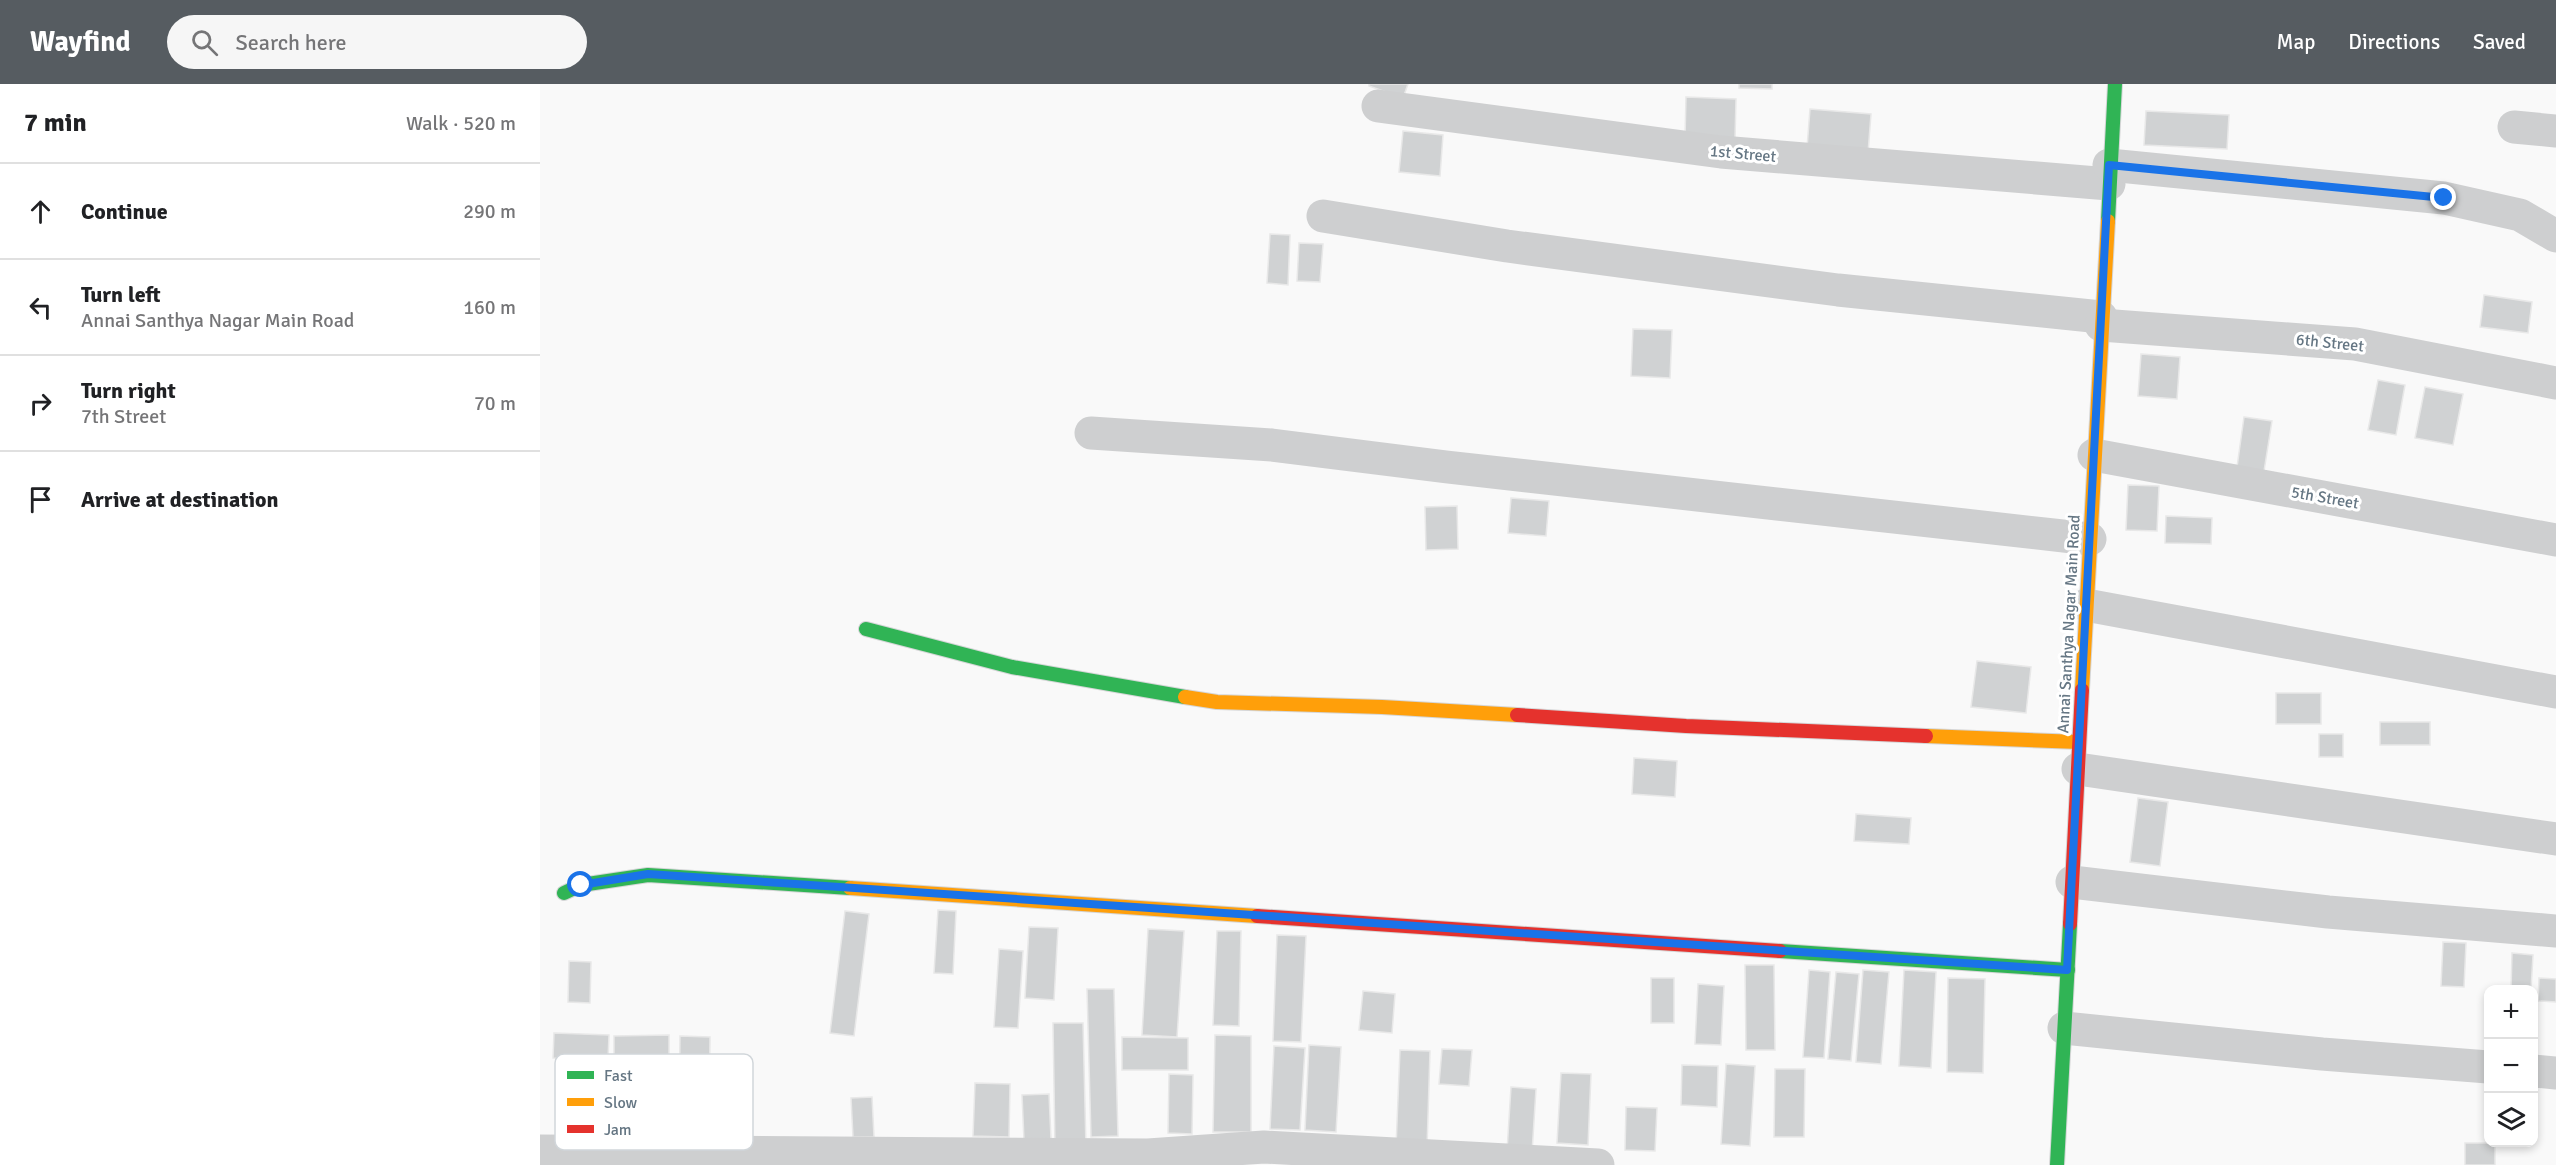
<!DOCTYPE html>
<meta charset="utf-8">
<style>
:root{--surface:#fff;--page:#f6f6f6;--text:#202124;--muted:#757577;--line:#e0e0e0;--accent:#565c61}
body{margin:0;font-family:Signika,sans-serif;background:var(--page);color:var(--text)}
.controls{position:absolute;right:18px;bottom:18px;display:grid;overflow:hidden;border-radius:12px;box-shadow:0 3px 9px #0003}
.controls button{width:54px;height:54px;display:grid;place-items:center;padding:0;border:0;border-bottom:2px solid var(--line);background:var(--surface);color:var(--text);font:30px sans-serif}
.stop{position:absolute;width:18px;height:18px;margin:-14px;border:4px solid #1a73e8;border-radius:50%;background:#fff}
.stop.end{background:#1a73e8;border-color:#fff;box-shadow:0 2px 6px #0008}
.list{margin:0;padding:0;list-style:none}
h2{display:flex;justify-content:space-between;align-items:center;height:78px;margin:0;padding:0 24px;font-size:26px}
h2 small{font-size:20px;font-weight:400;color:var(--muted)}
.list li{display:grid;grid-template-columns:39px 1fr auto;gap:18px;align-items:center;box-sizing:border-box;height:96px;padding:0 24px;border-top:2px solid var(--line)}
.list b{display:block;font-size:22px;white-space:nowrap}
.list p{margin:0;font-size:20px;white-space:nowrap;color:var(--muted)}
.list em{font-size:20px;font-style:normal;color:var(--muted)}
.icon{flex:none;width:33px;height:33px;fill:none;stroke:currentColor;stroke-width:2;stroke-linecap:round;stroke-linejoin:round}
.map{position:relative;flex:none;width:2016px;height:1081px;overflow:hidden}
header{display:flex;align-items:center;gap:36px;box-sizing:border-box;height:84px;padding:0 30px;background:var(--accent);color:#fff}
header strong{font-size:28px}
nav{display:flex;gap:33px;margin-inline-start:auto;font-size:21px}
.search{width:420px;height:54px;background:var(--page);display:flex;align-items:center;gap:15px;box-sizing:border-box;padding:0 21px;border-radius:33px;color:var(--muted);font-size:22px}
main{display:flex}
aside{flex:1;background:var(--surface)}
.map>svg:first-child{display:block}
.building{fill:#d0d2d3;stroke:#e8e8e8;stroke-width:1.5}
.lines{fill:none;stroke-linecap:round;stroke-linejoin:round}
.fast-casing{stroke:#d5d6d7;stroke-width:16}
.slow-casing{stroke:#d5d6d7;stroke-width:16}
.jam-casing{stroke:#d5d6d7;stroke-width:16}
.street{stroke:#cecfd0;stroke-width:33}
.fast{stroke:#30b455;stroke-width:14}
.slow{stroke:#ff9f0a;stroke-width:14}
.jam{stroke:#e5322d;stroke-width:14}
.route{stroke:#1a73e8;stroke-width:8}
.labels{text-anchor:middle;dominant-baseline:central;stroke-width:6;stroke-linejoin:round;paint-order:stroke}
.street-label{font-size:16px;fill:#657683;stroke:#fff}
.key{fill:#fff;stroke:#d1d6da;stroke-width:1.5}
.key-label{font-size:16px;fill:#657683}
</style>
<header>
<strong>Wayfind</strong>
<div class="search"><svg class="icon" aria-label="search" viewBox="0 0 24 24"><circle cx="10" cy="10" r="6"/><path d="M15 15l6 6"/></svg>Search here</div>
<nav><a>Map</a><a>Directions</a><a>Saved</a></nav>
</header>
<main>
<aside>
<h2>7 min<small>Walk · 520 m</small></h2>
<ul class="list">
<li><svg class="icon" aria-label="ahead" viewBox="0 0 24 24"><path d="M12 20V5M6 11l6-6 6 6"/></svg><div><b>Continue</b></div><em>290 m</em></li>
<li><svg class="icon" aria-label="left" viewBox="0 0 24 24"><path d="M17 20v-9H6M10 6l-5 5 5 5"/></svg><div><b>Turn left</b><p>Annai Santhya Nagar Main Road</p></div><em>160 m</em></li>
<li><svg class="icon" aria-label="right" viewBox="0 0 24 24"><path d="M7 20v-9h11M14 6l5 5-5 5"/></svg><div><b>Turn right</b><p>7th Street</p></div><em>70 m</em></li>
<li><svg class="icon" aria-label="arrive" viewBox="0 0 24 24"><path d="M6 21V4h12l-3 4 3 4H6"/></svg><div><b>Arrive at destination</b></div></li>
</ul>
</aside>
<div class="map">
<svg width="2016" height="1081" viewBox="0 0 2016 1081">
<rect width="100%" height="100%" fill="#f9f9f9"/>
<g class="building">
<path d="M829,0H868L863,14L829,2Z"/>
<path d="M1199,0H1232V5L1199,4Z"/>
<path d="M1146,13L1196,15L1195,55L1145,53Z"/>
<path d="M1270,25L1331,30L1328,69L1267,64Z"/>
<path d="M1606,27L1689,31L1687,65L1604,61Z"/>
<path d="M863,47L903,51L900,92L859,88Z"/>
<path d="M730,150L750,151L748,201L727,199Z"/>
<path d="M759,159L783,160L780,198L757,197Z"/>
<path d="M1944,211L1992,218L1988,249L1940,243Z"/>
<path d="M1093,245L1132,246L1130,294L1091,292Z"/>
<path d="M1601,270L1640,273L1637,315L1598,312Z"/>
<path d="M1838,296L1865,301L1856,351L1828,346Z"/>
<path d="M1885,303L1923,310L1913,361L1875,354Z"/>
<path d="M1704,333L1732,337L1724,387L1697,383Z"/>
<path d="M1588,401L1619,402L1617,447L1586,446Z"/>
<path d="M971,414L1009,417L1006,452L968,449Z"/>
<path d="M917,422L918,465L886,466L885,423Z"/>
<path d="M1626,432L1672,434L1671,460L1625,459Z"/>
<path d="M1437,577L1491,583L1486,629L1431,623Z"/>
<rect x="1736" y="609" width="45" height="31"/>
<rect x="1840" y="638" width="50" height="23"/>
<rect x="1779" y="650" width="24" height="23"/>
<path d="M1094,674L1137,677L1135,713L1092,710Z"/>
<path d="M1598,714L1628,718L1620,782L1590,778Z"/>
<path d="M1316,730L1371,734L1369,760L1314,757Z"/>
<path d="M398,826L416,827L413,890L394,889Z"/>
<path d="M305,827L329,830L314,952L290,949Z"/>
<path d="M489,843L518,844L514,916L485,914Z"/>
<path d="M608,845L644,847L637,953L602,951Z"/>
<path d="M677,847H701L699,942L673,941Z"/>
<path d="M737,851L766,852L761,958L733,957Z"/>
<path d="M1903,858L1926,859L1924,903L1901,902Z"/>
<path d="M459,865L483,867L478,944L454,943Z"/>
<path d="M1972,869L1993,871L1991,906H1971Z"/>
<path d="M29,877L51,878L50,919L28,918Z"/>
<path d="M1205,881H1234L1235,966H1206Z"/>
<path d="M1269,886L1290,888L1284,974L1263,973Z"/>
<path d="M1323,886L1349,888L1341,980L1316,978Z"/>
<path d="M1364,886L1396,888L1391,984L1359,982Z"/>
<path d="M1296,888L1319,890L1311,977L1288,975Z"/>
<rect x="1111" y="894" width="23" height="45"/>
<path d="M1408,894L1445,895L1443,989L1407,988Z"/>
<path d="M1999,894L2016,895V918L1998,917Z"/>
<path d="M1158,900L1184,902L1181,961L1155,960Z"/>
<path d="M547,905H574L578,1052L551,1053Z"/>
<path d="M823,907L855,910L852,949L819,946Z"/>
<path d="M513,939H543L546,1064L515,1065Z"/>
<path d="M14,949L69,951L68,975L13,974Z"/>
<path d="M129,951V986L74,987V952Z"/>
<path d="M675,951L711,952V1048H673Z"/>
<path d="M140,952L170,953L169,1045H139Z"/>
<path d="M582,953L648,954V986H582Z"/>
<path d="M769,961L801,963L796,1048L765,1046Z"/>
<path d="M734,962L765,964L760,1046L730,1045Z"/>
<path d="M902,965L932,966L929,1002L899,1000Z"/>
<path d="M860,966L890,967L887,1064L856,1063Z"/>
<path d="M1186,980L1215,982L1210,1062L1181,1060Z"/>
<path d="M1142,981L1178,982L1177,1023L1141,1021Z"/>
<path d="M1235,985H1265L1264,1053H1234Z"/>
<path d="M1021,989L1051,990L1048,1061L1017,1059Z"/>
<path d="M629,990L653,991L652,1050L628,1049Z"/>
<path d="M435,999L470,1000L469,1053L433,1052Z"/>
<path d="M971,1003L996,1005L992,1069L967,1067Z"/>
<path d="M509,1010L511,1055L484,1057L482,1011Z"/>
<path d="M332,1013L334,1053H313L311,1014Z"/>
<path d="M1086,1023L1117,1024L1115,1067L1085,1066Z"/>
<path d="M1965,1058H1991L1990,1062L1965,1061Z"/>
<rect x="1925" y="1059" width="30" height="22"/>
</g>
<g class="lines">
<defs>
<g id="fast">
<path d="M1568,137L1575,0"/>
<path d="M326,545L472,583L645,613"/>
<path d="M24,809L41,801L108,791L310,804"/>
<path d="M1240,867L1528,886"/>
<path d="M1517,1081L1530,840"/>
</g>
<g id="slow">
<path d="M1542,606L1568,137"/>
<path d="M645,613L677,618L842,623L977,631"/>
<path d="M1386,652L1539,658"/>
<path d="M310,804L717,832"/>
</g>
<g id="jam">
<path d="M977,631L1146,642L1386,652"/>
<path d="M717,832L1240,867"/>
<path d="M1530,840L1542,606"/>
</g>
</defs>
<use href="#fast" class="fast-casing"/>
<use href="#slow" class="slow-casing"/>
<use href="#jam" class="jam-casing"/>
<g class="street">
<path d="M838,22L1181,68L1569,100"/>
<path d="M1974,43L2016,47"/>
<path d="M1569,81L1904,114L1980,131L2016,152"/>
<path d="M783,132L967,162L1298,206L1561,233"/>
<path d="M1561,241L1815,260L2016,299"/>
<path d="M551,349L732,361L907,383L1550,455"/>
<path d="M1554,371L2016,456"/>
<path d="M1546,521L2016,608"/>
<path d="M1538,685L2016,755"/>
<path d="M1532,798L1788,828L2016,847"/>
<path d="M1524,944L1782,970L1948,983"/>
<path d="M1994,987L2016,989"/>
<path d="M0,1067L608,1071L724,1063L1058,1081"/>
</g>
<use href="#fast" class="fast"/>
<use href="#slow" class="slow"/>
<use href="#jam" class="jam"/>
</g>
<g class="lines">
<path class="route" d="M41,801L108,790L1527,886L1569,81L1904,114"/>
</g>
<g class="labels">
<g class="street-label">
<text transform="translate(1203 70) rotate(5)">1st Street</text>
<text transform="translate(1790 259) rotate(6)">6th Street</text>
<text transform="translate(1785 414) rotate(10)">5th Street</text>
<text transform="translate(1529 540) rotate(-87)">Annai Santhya Nagar Main Road</text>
</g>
</g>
<rect x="15" y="970" width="198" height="96" rx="9" class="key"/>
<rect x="27" y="987" width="27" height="8" fill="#30b455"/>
<rect x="27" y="1014" width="27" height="8" fill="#ff9f0a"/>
<rect x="27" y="1041" width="27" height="8" fill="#e5322d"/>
<g class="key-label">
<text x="64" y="997">Fast</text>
<text x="64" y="1024">Slow</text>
<text x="64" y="1051">Jam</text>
</g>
</svg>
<div class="controls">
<button>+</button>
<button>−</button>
<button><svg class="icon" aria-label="layers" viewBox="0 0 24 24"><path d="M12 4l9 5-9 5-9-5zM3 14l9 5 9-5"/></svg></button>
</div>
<div class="stop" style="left:41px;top:801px"></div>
<div class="stop end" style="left:1904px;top:114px"></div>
</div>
</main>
